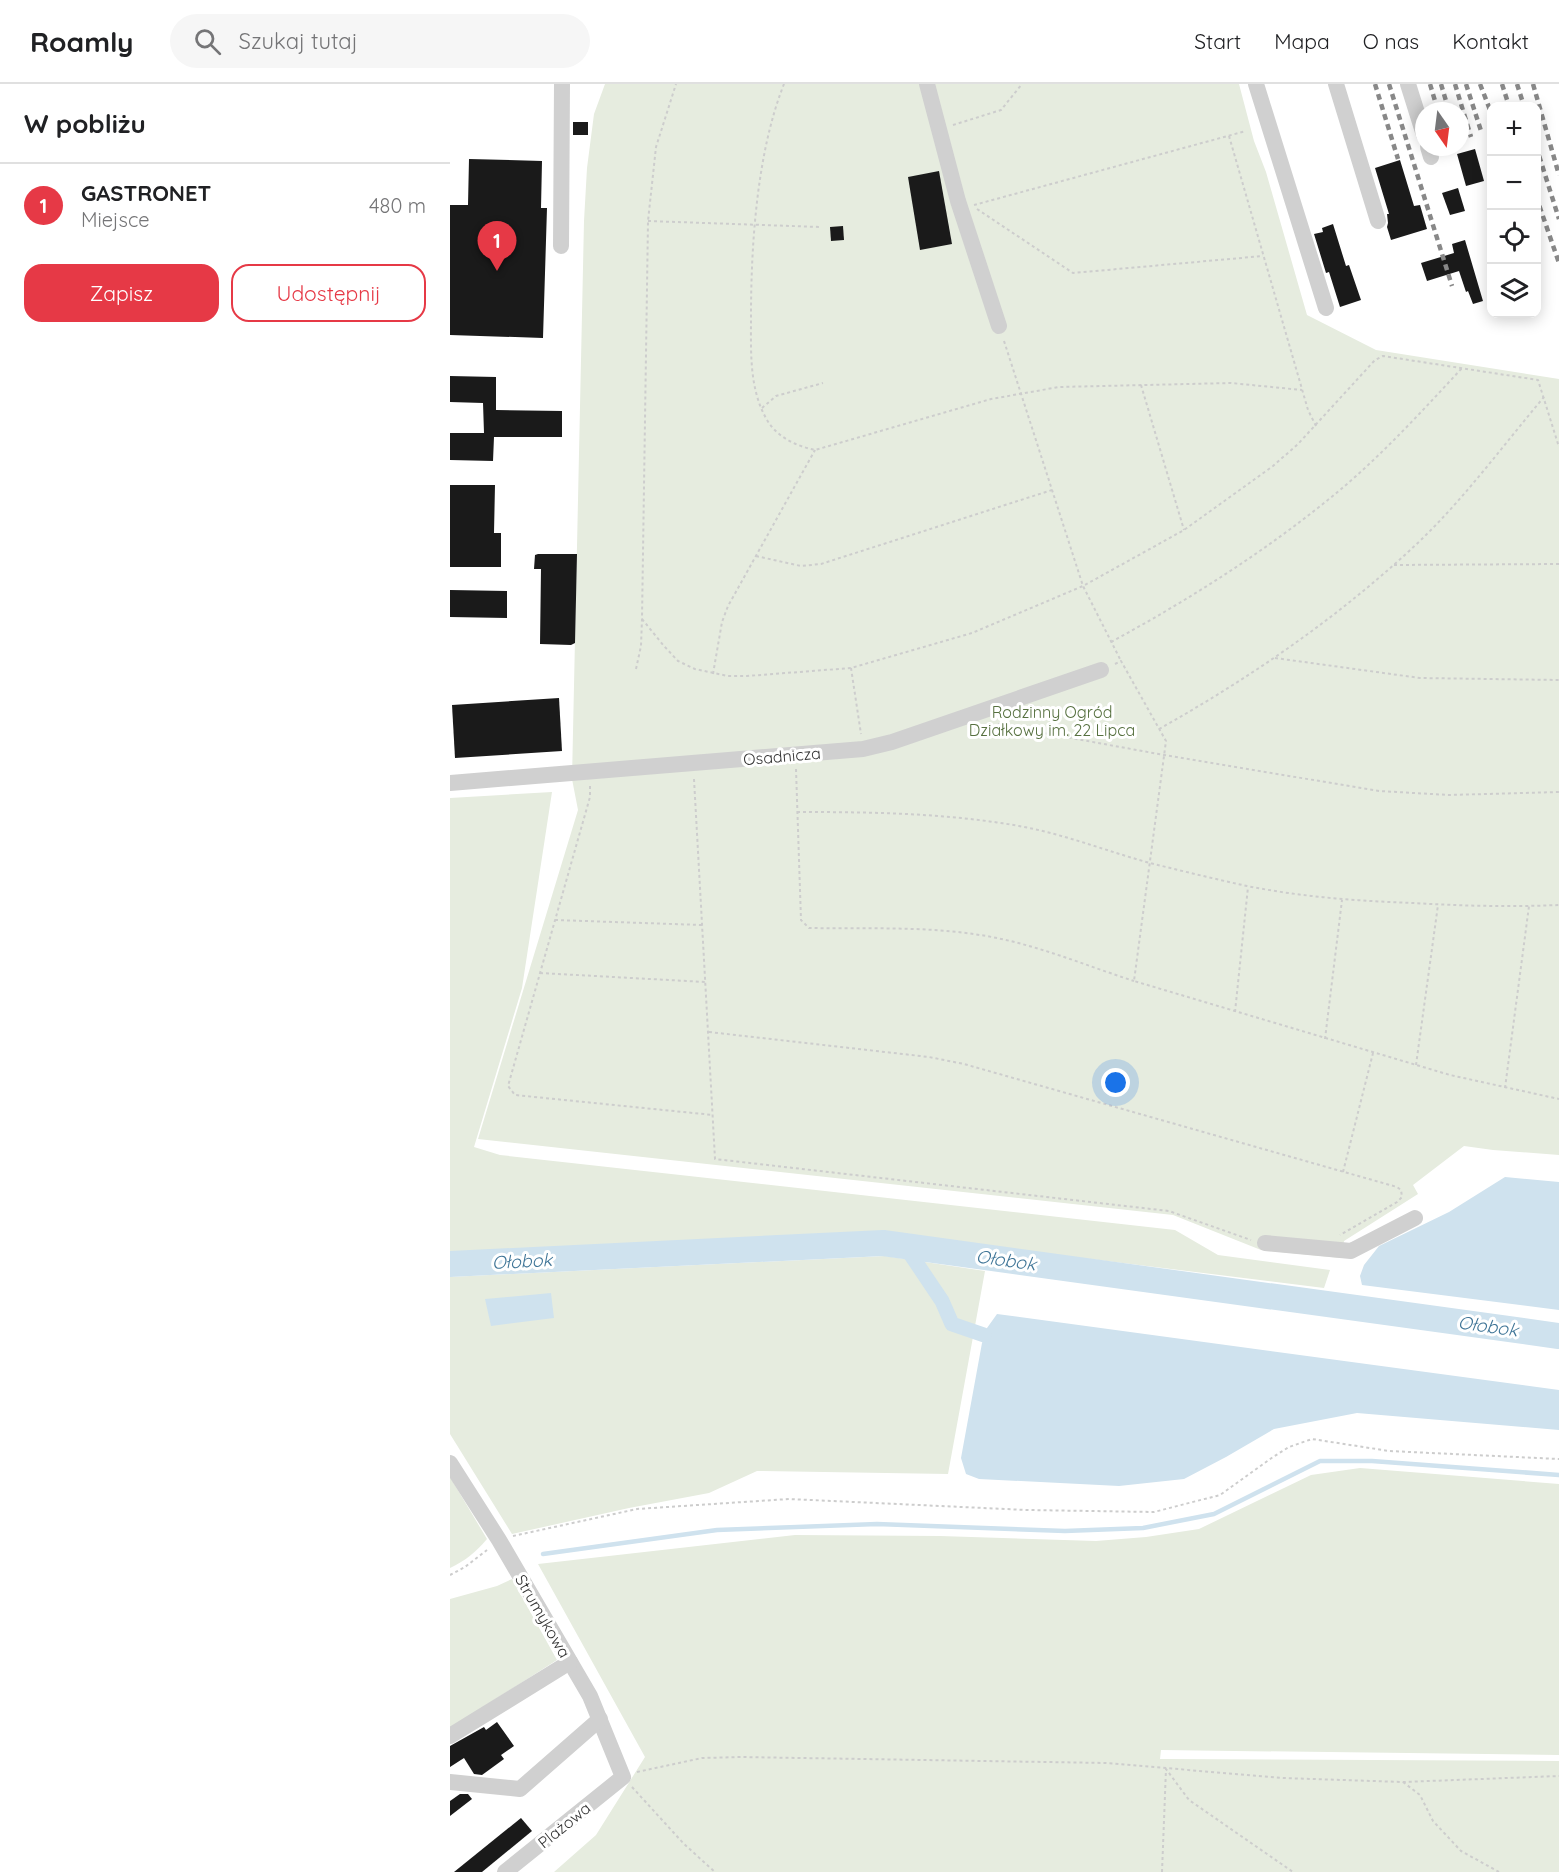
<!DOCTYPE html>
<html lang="pl">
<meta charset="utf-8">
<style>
:root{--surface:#fff;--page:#f6f6f6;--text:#202124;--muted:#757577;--line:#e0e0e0;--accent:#e63946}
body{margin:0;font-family:Quicksand,sans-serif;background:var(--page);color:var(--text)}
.controls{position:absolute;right:18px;top:18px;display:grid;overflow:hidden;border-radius:12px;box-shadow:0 3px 15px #0003}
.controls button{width:54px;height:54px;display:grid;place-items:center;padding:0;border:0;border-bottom:2px solid var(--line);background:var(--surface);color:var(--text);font:30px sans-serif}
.compass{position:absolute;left:965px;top:18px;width:54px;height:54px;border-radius:50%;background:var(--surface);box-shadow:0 3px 15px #0003;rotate:166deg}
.you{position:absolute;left:666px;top:999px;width:21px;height:21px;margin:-15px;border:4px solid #fff;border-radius:50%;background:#1a73e8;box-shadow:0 0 0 9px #1a73e833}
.badge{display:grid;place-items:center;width:39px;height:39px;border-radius:50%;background:var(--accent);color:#fff;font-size:20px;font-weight:700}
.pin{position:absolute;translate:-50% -50px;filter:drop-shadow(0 2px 3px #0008)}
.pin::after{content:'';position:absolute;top:32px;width:21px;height:18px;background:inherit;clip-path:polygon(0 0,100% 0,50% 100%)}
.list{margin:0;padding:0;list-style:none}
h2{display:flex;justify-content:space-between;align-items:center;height:78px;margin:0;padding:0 24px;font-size:26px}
h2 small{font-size:20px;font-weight:400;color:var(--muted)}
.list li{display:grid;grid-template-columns:39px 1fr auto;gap:18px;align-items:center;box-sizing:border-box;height:84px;padding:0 24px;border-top:2px solid var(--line)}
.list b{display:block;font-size:22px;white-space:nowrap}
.list p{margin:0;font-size:20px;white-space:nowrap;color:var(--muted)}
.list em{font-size:20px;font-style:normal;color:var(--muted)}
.actions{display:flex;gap:12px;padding:18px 24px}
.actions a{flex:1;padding:14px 0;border:2px solid var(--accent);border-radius:18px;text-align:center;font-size:21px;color:var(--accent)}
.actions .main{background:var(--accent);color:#fff}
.icon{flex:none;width:33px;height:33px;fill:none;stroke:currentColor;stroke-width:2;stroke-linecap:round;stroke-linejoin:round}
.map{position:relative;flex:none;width:1109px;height:1788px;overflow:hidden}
header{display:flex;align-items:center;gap:36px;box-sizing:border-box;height:84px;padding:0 30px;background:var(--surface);border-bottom:2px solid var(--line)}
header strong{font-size:28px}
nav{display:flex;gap:33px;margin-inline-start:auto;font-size:21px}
.search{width:420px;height:54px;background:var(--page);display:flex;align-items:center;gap:15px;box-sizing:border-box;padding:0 21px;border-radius:33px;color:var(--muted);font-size:22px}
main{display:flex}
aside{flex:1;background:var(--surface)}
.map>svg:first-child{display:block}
.green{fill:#e6ecdf}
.water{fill:#cfe2ee}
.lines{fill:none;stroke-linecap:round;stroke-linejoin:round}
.stream{stroke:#cfe2ee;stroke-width:4.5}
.canal{stroke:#cfe2ee;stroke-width:15}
.river{stroke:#cfe2ee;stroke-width:26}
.building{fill:#1a1a1a}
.path{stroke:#cdcdcd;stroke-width:2;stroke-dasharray:3 3;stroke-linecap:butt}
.minor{stroke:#d0d0d0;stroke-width:16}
.rail{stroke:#888;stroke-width:4.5;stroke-dasharray:6 4.5;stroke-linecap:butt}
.labels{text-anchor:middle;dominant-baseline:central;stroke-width:6;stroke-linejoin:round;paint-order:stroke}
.park-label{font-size:16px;fill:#56703f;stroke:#fff}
.street-label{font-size:16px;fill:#333;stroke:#fff}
.water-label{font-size:18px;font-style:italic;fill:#3f7597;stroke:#fff}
</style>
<header>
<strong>Roamly</strong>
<div class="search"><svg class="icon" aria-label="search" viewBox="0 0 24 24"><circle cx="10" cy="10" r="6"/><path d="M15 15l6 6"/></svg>Szukaj tutaj</div>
<nav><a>Start</a><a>Mapa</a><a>O nas</a><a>Kontakt</a></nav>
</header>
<main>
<aside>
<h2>W pobliżu<small></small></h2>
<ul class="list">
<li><span class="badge">1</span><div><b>GASTRONET</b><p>Miejsce</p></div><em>480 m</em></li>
</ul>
<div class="actions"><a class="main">Zapisz</a><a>Udostępnij</a></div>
</aside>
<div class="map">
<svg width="1109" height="1788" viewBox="0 0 1109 1788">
<rect width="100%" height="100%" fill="#fff"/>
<g class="green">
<path d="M155,0H789L804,57L816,88L857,231L926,266L1109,295V1071L1043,1066L1014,1062L963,1101L968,1110L894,1157L891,1174L811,1166L723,1131L28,1055L128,726L122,695L134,137L137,84L144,30Z"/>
<path d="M102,708L72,904L24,1063L50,1071L725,1146L768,1171L880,1186L874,1204L423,1148L0,1168V714Z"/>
<path d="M435,1172L535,1187L498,1390L307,1387L259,1409L179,1424L62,1450L0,1350V1193Z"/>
<path d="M910,1384L1109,1400V1671L711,1666L710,1675L1109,1677V1788H104L146,1751L195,1673L88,1480L345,1451L490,1452L646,1457L696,1453L749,1445L861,1391Z"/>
<path d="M0,1393L37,1455C26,1468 15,1477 0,1484Z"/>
<path d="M62,1495L107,1576L0,1644V1515L47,1502Z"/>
</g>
<g class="water">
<path d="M1055,1093L1109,1098V1226L912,1201L910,1192L914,1181L929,1162L999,1128Z"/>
<path d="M101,1209L104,1234L41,1242L35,1215Z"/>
<path d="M547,1230L1109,1306V1346L907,1329L824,1345L776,1373L734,1395L669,1402L529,1395L516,1390L511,1374L532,1259L537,1244Z"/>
</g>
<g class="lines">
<path class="stream" d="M93,1470L267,1446L427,1440L615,1447L693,1444L764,1430L870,1377H922L1109,1391"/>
<path class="canal" d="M455,1162L492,1217L502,1240L534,1251"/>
<path class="river" d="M0,1180L433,1159L1109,1252"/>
</g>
<g class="building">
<rect x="123" y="38" width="15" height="13"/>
<path d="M1025,65L1034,97L1016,102L1007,70Z"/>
<path d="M19,75L92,77L91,124H97L93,254L0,251V121H18Z"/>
<path d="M950,76L964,122L970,121L977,145L941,156L937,143L938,139L937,130H939L925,84Z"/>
<path d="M489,87L502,160L470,166L458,93Z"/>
<path d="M1008,104L1015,127L1000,131L992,109Z"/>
<path d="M883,140L896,182L899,181L911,216L890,223L879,188L876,189L864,150L873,148L872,144Z"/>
<path d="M393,142L394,156L381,157L380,143Z"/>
<path d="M1015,156L1033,217L1023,220L1018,207L1016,208L1009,187L977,197L971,179L1004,169L1002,160Z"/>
<path d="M0,292L46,293V326L112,327V353H44L43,377L0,376V349H34L33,319L0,318Z"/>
<path d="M0,401H45L44,449H51V483H0Z"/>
<path d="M88,470H127L125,559L121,561L90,560L91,485H84L85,471Z"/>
<path d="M0,506L57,507V534L0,533Z"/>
<path d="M109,614L112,667L5,674L2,621Z"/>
<path d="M47,1638L64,1662L51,1671L54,1675L32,1691L24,1690L14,1674L0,1683V1662L34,1643L36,1646Z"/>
<path d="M10,1710H18L22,1715L0,1732V1717Z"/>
<path d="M71,1734L82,1747L32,1788H4Z"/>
</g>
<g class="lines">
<g class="path">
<path d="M334,0C307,68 301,160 301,233C301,268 299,305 317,336C327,353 346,362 365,366L541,315L609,303L781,299L852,306"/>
<path d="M503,41L551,26L572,0"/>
<path d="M779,52L858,326L866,342"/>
<path d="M524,121L796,47"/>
<path d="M527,125L623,189L813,172"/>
<path d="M198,137L370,143"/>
<path d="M554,257L633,502L671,577"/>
<path d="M691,301L734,446"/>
<path d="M312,324L326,312L373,299"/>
<path d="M306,472L351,482L371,480L602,406"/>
<path d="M944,481L1109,480"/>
<path d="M192,535L214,562L228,577L245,585L278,592H297L401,584L522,549L633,502L734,446L823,382L848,360L925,276L933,272L1088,296L1109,363"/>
<path d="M661,558C742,514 819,465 890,406C934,369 974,325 1013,283"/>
<path d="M825,574L970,594L1109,596"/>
<path d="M665,580L671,577L716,657L684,897L1000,991L1109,1015"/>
<path d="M401,584L411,650"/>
<path d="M186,585L191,562L192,535L198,137L206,63L226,0"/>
<path d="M263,590L272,538L278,522L365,366"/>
<path d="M549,639L550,641L714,671L929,707L999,711L1109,708"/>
<path d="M709,645C798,595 883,537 958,468C1009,422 1050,365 1094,313"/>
<path d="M346,685L351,836L359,844C416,845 474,842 530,851C583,859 634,881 684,897"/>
<path d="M244,695L265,1075L719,1127L801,1156"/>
<path d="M140,702V713L58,1002L65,1011L263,1031"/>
<path d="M347,728C421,728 496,729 569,742C614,750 656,767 700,779C732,787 765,795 797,802C852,813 908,817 964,819C1012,822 1061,823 1109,821"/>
<path d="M105,836L252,841"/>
<path d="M90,889L255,898"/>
<path d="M785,928L798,803"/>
<path d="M259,948L479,973L514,980L947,1103L951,1106L952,1113L947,1118L890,1151"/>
<path d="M875,955L892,816"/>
<path d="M966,981L988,821"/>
<path d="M1055,1004L1079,822"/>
<path d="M893,1088L923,969"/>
<path d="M63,1452L187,1425L339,1415L577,1426L704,1428L770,1411L823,1373L839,1363L862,1355L939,1367L1109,1375"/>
<path d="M0,1491L15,1483L37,1466"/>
<path d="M187,1688L252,1674L291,1673L656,1679L833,1694L953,1698L1109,1692"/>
<path d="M953,1698L970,1711L983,1737L1011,1767L1049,1788"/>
<path d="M182,1703L234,1760L265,1788"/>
<path d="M712,1788L716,1685L739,1716L843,1788"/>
</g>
<g class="minor">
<path d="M477,0L508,117L549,242"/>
<path d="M806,0L876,224"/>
<path d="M886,0L928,137"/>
<path d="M958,0L974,51"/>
<path d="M978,63L981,73"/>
<path d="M111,162L112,0"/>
<path d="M0,699L413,665L442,658L651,586"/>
<path d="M815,1159L901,1167L965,1134"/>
<path d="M0,1379L49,1456L140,1612L173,1693L55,1788"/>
<path d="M0,1652L120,1578"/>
<path d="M0,1698L70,1705L150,1635"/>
</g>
<g class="rail">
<path d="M925,0L948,75"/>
<path d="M939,0L1002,202"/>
<path d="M980,0L988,27"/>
<path d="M991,0L999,27"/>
<path d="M1005,0L1021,53"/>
<path d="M1016,0L1032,50"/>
<path d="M1030,0L1042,31"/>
<path d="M1052,0L1059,22"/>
<path d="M1067,0L1074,22"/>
<path d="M1083,0L1109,91"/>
<path d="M1086,62L1109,135"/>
<path d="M1086,112L1109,179"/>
</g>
</g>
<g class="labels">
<g class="park-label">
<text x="602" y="628">Rodzinny Ogród<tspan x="602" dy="18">Działkowy im. 22 Lipca</tspan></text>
</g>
<g class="street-label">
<text transform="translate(332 672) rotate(-5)">Osadnicza</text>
<text transform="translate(93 1532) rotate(60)">Strumykowa</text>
<text transform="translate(114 1741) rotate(-39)">Plażowa</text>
</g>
<g class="water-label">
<text transform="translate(556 1176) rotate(8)">Ołobok</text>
<text transform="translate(72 1177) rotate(-3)">Ołobok</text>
<text transform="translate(1038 1242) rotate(8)">Ołobok</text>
</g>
</g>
</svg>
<div class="controls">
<button>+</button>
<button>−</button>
<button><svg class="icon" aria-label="locate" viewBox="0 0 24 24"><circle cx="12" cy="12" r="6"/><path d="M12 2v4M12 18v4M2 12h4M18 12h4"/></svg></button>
<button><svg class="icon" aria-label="layers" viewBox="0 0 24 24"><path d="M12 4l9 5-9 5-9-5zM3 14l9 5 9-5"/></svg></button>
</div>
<svg class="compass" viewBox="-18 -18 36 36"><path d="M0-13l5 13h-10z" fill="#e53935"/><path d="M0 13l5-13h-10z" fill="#757577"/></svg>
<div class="you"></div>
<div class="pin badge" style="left:47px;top:187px">1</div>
</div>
</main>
